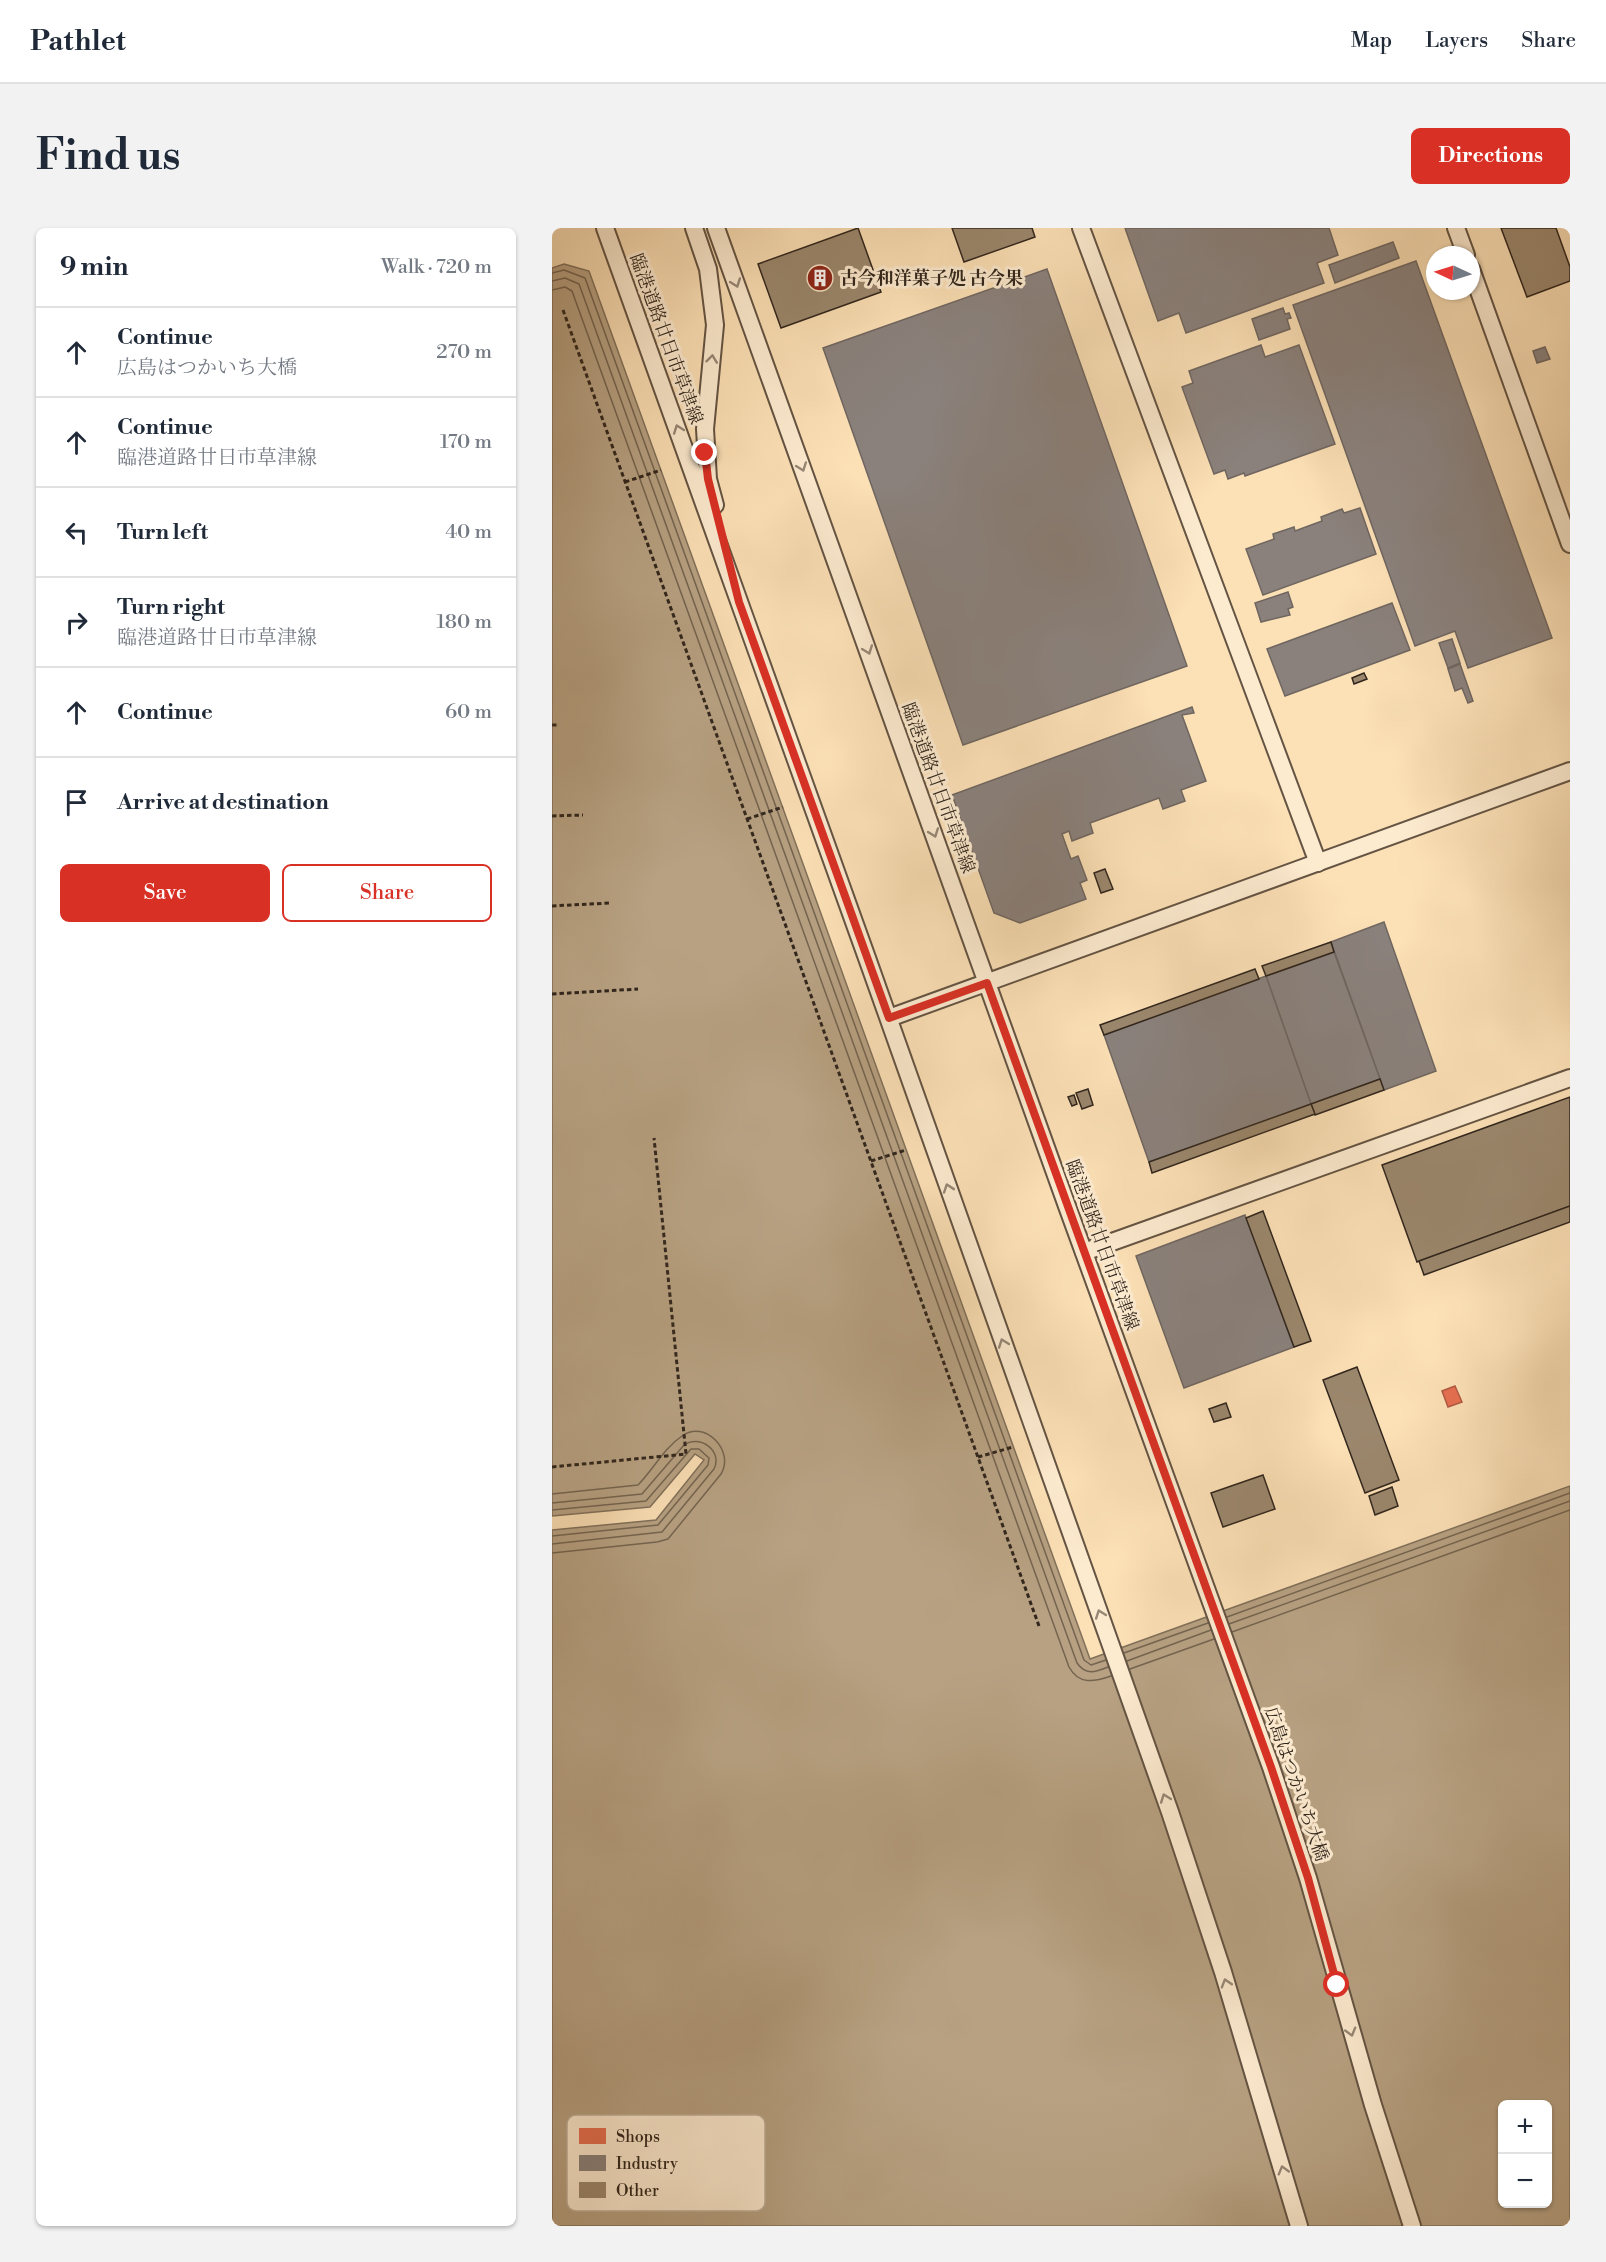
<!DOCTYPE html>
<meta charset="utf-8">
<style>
:root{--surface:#fff;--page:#f2f2f3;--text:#1f2937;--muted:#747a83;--line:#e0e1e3;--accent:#d93025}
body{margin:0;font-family:"Libre Bodoni","Noto Serif JP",serif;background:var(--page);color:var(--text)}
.controls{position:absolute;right:18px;bottom:18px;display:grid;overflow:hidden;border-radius:9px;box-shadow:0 2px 4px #0004}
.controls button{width:54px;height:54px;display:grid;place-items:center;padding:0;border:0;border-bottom:2px solid var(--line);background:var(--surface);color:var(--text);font:30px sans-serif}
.compass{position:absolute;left:874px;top:18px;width:54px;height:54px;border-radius:50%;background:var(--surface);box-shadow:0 2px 4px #0004;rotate:274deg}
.stop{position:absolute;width:18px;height:18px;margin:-14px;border:4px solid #d93025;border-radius:50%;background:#fff}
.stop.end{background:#d93025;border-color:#fff;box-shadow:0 2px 6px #0008}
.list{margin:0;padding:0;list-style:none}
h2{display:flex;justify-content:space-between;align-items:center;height:78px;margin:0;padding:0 24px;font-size:26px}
h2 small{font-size:20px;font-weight:400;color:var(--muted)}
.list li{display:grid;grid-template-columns:39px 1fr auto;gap:18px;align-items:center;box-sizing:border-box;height:90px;padding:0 24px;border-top:2px solid var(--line)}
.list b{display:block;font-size:22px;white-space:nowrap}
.list p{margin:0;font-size:20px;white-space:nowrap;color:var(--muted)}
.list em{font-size:20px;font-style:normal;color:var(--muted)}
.actions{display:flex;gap:12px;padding:18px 24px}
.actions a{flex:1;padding:14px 0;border:2px solid var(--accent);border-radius:9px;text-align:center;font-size:21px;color:var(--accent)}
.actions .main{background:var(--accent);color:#fff}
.icon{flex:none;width:33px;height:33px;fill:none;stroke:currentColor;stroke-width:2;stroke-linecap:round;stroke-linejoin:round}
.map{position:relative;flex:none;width:1018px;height:1998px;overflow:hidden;border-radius:9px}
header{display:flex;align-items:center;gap:36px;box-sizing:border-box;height:84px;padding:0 30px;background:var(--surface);border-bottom:2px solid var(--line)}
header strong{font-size:28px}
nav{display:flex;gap:33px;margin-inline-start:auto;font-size:21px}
.intro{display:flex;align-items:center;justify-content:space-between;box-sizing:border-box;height:144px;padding:0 36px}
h1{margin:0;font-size:42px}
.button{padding:15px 27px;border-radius:9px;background:var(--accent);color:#fff;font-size:21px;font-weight:700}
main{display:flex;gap:36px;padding:0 36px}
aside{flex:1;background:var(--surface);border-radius:9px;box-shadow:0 2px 4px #0004}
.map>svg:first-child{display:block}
.water{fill:#b7a182;stroke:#81705a;stroke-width:1.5;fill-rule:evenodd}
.shops{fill:#e76f51;stroke:#b05941;stroke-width:1.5}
.industry{fill:#8a817c;stroke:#6f6660;stroke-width:1.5}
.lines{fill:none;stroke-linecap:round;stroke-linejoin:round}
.shore{stroke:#746450;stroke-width:1.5}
.building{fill:#9b876d;stroke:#31261d;stroke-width:1.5}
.tertiary-casing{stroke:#645443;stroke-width:20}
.path{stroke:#31261d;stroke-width:3;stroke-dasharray:4.5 3;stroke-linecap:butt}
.tertiary{stroke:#fdebd0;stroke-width:16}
.oneway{stroke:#978876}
.route{stroke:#d93025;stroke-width:8}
.labels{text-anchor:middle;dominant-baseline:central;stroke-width:6;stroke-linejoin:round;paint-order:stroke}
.poi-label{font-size:18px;font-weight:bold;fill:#31261d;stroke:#fdebd0;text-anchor:start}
.street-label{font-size:18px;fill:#31261d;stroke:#fdebd0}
.key{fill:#fdebd0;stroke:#c0b09a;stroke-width:1.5}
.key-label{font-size:16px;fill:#31261d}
</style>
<header>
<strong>Pathlet</strong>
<nav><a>Map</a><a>Layers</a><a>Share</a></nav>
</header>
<div class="intro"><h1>Find us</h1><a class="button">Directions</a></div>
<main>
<aside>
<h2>9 min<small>Walk · 720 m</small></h2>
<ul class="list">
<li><svg class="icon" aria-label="ahead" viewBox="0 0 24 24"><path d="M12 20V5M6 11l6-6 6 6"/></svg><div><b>Continue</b><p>広島はつかいち大橋</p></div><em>270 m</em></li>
<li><svg class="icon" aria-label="ahead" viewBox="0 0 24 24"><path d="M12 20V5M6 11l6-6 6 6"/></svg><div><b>Continue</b><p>臨港道路廿日市草津線</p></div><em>170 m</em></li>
<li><svg class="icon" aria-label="left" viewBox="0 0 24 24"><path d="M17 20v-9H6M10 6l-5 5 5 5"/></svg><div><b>Turn left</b></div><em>40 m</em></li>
<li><svg class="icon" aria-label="right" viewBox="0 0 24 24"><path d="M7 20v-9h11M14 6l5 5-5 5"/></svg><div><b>Turn right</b><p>臨港道路廿日市草津線</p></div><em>180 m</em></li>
<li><svg class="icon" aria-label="ahead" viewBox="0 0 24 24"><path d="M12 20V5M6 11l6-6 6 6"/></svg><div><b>Continue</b></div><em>60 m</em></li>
<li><svg class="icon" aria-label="arrive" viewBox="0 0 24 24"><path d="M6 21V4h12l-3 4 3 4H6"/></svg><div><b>Arrive at destination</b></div></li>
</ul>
<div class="actions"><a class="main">Save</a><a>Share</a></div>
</aside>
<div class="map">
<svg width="1018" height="1998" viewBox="0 0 1018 1998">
<rect width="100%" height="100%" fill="#fce0b6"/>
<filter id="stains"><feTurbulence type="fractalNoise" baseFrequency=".00333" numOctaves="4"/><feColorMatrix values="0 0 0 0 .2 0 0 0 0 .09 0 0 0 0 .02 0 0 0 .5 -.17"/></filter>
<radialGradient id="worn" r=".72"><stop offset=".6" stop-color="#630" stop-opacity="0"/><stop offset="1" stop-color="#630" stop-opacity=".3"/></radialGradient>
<path class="water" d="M12,36L37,43L538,1431L1018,1258V1998H0V1302L104,1292L152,1232L143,1226L98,1279L0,1288V40ZM951,1876H996V1976H951Z"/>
<path class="shops" d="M903,1158L910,1174L896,1179L890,1163Z"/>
<g class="industry">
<path d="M573,0H777L786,27L765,35L772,55L634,105L627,85L606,93Z"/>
<path d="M841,14L847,30L783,55L777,37Z"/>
<path d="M864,33L1000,410L916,440L903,403L863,418L741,77Z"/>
<path d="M495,41L635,438L411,517L271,120Z"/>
<path d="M731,80L733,86L737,85L739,90L735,91L738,101L707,112L700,91Z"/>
<path d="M709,117L713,129L747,117L783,216L693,248L692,245L676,251L673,242L662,246L630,159L641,155L637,143Z"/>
<path d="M993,119L998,131L985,135L981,123Z"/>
<path d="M808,280L824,326L711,367L694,321L722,311L721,306L742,299L743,303L770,293L769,289L790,281L792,285Z"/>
<path d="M736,364L741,379L736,381L738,387L709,394L703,375Z"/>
<path d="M840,375L858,422L733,468L715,421Z"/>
<path d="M900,411L908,435L896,440L887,415Z"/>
<path d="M908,436L921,473L916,475L910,460L903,463L896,441Z"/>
<path d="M640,479L642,485L630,487L654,553L629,562L633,573L611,581L607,570L538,595L541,605L520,613L517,603L510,606L519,631L526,628L535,652L528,655L534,671L468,695L442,685L400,567Z"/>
<path d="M832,694L884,843L832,862L779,714Z"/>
<path d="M782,724L828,851L759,876L714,748Z"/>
<path d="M714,748L759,876L597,934L552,807Z"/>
<path d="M693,987L742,1119L632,1160L584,1028Z"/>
</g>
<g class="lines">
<g class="shore">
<path d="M0,45L12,42L33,50L532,1432L539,1437L554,1432"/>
<path d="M0,53L13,50L27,56L525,1435C534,1448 544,1444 556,1439"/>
<path d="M0,62L13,59L20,63L517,1439C527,1457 542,1454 559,1448"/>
<path d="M0,1266L86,1257C101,1242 112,1220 130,1208C153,1191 183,1223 169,1246L116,1311L105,1314L0,1325"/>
<path d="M0,1275L90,1266L132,1217C148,1206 171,1223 162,1241L110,1304L0,1316"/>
<path d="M0,1282L94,1273L139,1221H147L157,1230L156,1237L106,1297L0,1308"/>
<path d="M675,1389L1018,1265"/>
<path d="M677,1396L1018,1273"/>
<path d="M680,1404L1018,1282"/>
<path d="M572,1425L656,1395"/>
<path d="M575,1433L659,1402"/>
<path d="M578,1441L662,1411"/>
</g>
</g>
<g class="building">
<path d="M306,0L329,64L229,100L206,36Z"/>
<path d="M400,0H480L483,9L412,34Z"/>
<path d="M949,0H1004L1018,39V53L975,69Z"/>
<path d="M812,445L815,451L802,456L800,450Z"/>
<path d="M553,641L561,661L549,665L542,645Z"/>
<path d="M779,714L782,724L714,748L710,738Z"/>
<path d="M703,741L707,751L552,807L548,797Z"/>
<path d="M828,851L832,862L763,887L759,876Z"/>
<path d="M536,861L541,877L530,881L524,865Z"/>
<path d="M522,867L525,876L520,878L516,869Z"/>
<path d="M1018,869V978L865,1034L830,937Z"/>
<path d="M759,876L763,886L600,945L597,934Z"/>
<path d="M1018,978V994L872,1047L867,1033Z"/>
<path d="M711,983L759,1113L742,1119L694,990Z"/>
<path d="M805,1139L847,1252L813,1265L771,1152Z"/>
<path d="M674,1175L679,1189L662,1194L657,1181Z"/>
<path d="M711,1247L723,1281L671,1299L659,1265Z"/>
<path d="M840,1259L846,1278L823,1287L817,1268Z"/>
</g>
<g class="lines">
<defs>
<g id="tertiary">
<path d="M53,0L315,730L618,1584L671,1744L747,1998"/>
<path d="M142,0L156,41L163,97L153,201L156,251L163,277"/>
<path d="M164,0L515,978L719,1539L756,1650L821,1877L860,1998"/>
<path d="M529,0L766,635"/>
<path d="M904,0L914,27"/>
<path d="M919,41L1018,316"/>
<path d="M337,790L1018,543"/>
<path d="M532,1024L1018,850"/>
</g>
</defs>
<use href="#tertiary" class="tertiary-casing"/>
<g class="path">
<path d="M11,82L487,1398"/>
<path d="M73,254L109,242"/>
<path d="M0,497H5"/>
<path d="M0,588L31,587"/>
<path d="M195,591L231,579"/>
<path d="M0,678L57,675"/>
<path d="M0,766L86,761"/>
<path d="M319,933L354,922"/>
<path d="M426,1229L461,1219"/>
<path d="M0,1239L134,1226L102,910"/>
</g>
<use href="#tertiary" class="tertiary"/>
</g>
<defs><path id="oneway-chevron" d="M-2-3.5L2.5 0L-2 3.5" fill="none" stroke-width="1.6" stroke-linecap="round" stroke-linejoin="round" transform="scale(1.5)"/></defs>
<g class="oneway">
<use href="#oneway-chevron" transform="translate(184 55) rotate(70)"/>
<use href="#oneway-chevron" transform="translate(160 131) rotate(-83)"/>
<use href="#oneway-chevron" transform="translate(126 201) rotate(-110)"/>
<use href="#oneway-chevron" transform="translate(250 239) rotate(70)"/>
<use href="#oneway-chevron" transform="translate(316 422) rotate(70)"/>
<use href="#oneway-chevron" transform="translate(382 605) rotate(70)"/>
<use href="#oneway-chevron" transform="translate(396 960) rotate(-109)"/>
<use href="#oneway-chevron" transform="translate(451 1115) rotate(-110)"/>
<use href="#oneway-chevron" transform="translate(548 1386) rotate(-110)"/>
<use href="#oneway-chevron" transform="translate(613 1570) rotate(-110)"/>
<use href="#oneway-chevron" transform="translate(674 1755) rotate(-107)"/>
<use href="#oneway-chevron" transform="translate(799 1804) rotate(74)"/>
<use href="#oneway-chevron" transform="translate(731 1942) rotate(-106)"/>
</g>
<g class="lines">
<path class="route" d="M153,225L156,251L187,374L337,790L435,755L719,1539L756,1650L785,1757"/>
</g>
<defs>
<symbol id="building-disc" viewBox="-11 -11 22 22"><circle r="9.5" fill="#8f2418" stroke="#fdebd0"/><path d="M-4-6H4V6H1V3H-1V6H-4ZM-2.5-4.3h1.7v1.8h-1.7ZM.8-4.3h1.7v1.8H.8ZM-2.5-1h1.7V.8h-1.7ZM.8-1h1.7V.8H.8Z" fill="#fff"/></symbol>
</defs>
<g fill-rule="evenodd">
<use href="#building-disc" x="253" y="35" width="30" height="30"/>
</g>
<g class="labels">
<g class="poi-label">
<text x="288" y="50">古今和洋菓子処 古今果</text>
</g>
<g class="street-label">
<text transform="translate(114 111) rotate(70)">臨港道路廿日市草津線</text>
<text transform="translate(386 560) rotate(70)">臨港道路廿日市草津線</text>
<text transform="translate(550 1017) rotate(70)">臨港道路廿日市草津線</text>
<text transform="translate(744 1556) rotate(71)">広島はつかいち大橋</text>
</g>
</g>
<rect x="15" y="1887" width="198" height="96" rx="9" class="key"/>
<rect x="27" y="1900" width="27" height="16" fill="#e76f51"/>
<rect x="27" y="1927" width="27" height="16" fill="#8a817c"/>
<rect x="27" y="1954" width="27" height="16" fill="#9b876d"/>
<g class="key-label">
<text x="64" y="1914">Shops</text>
<text x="64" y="1941">Industry</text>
<text x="64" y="1968">Other</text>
</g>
<rect width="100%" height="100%" filter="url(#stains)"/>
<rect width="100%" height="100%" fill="url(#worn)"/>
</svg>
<div class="controls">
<button>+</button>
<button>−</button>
</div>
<svg class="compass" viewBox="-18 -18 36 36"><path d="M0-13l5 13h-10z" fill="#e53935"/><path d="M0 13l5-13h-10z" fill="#747a83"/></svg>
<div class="stop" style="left:785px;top:1757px"></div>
<div class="stop end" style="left:153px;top:225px"></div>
</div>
</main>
